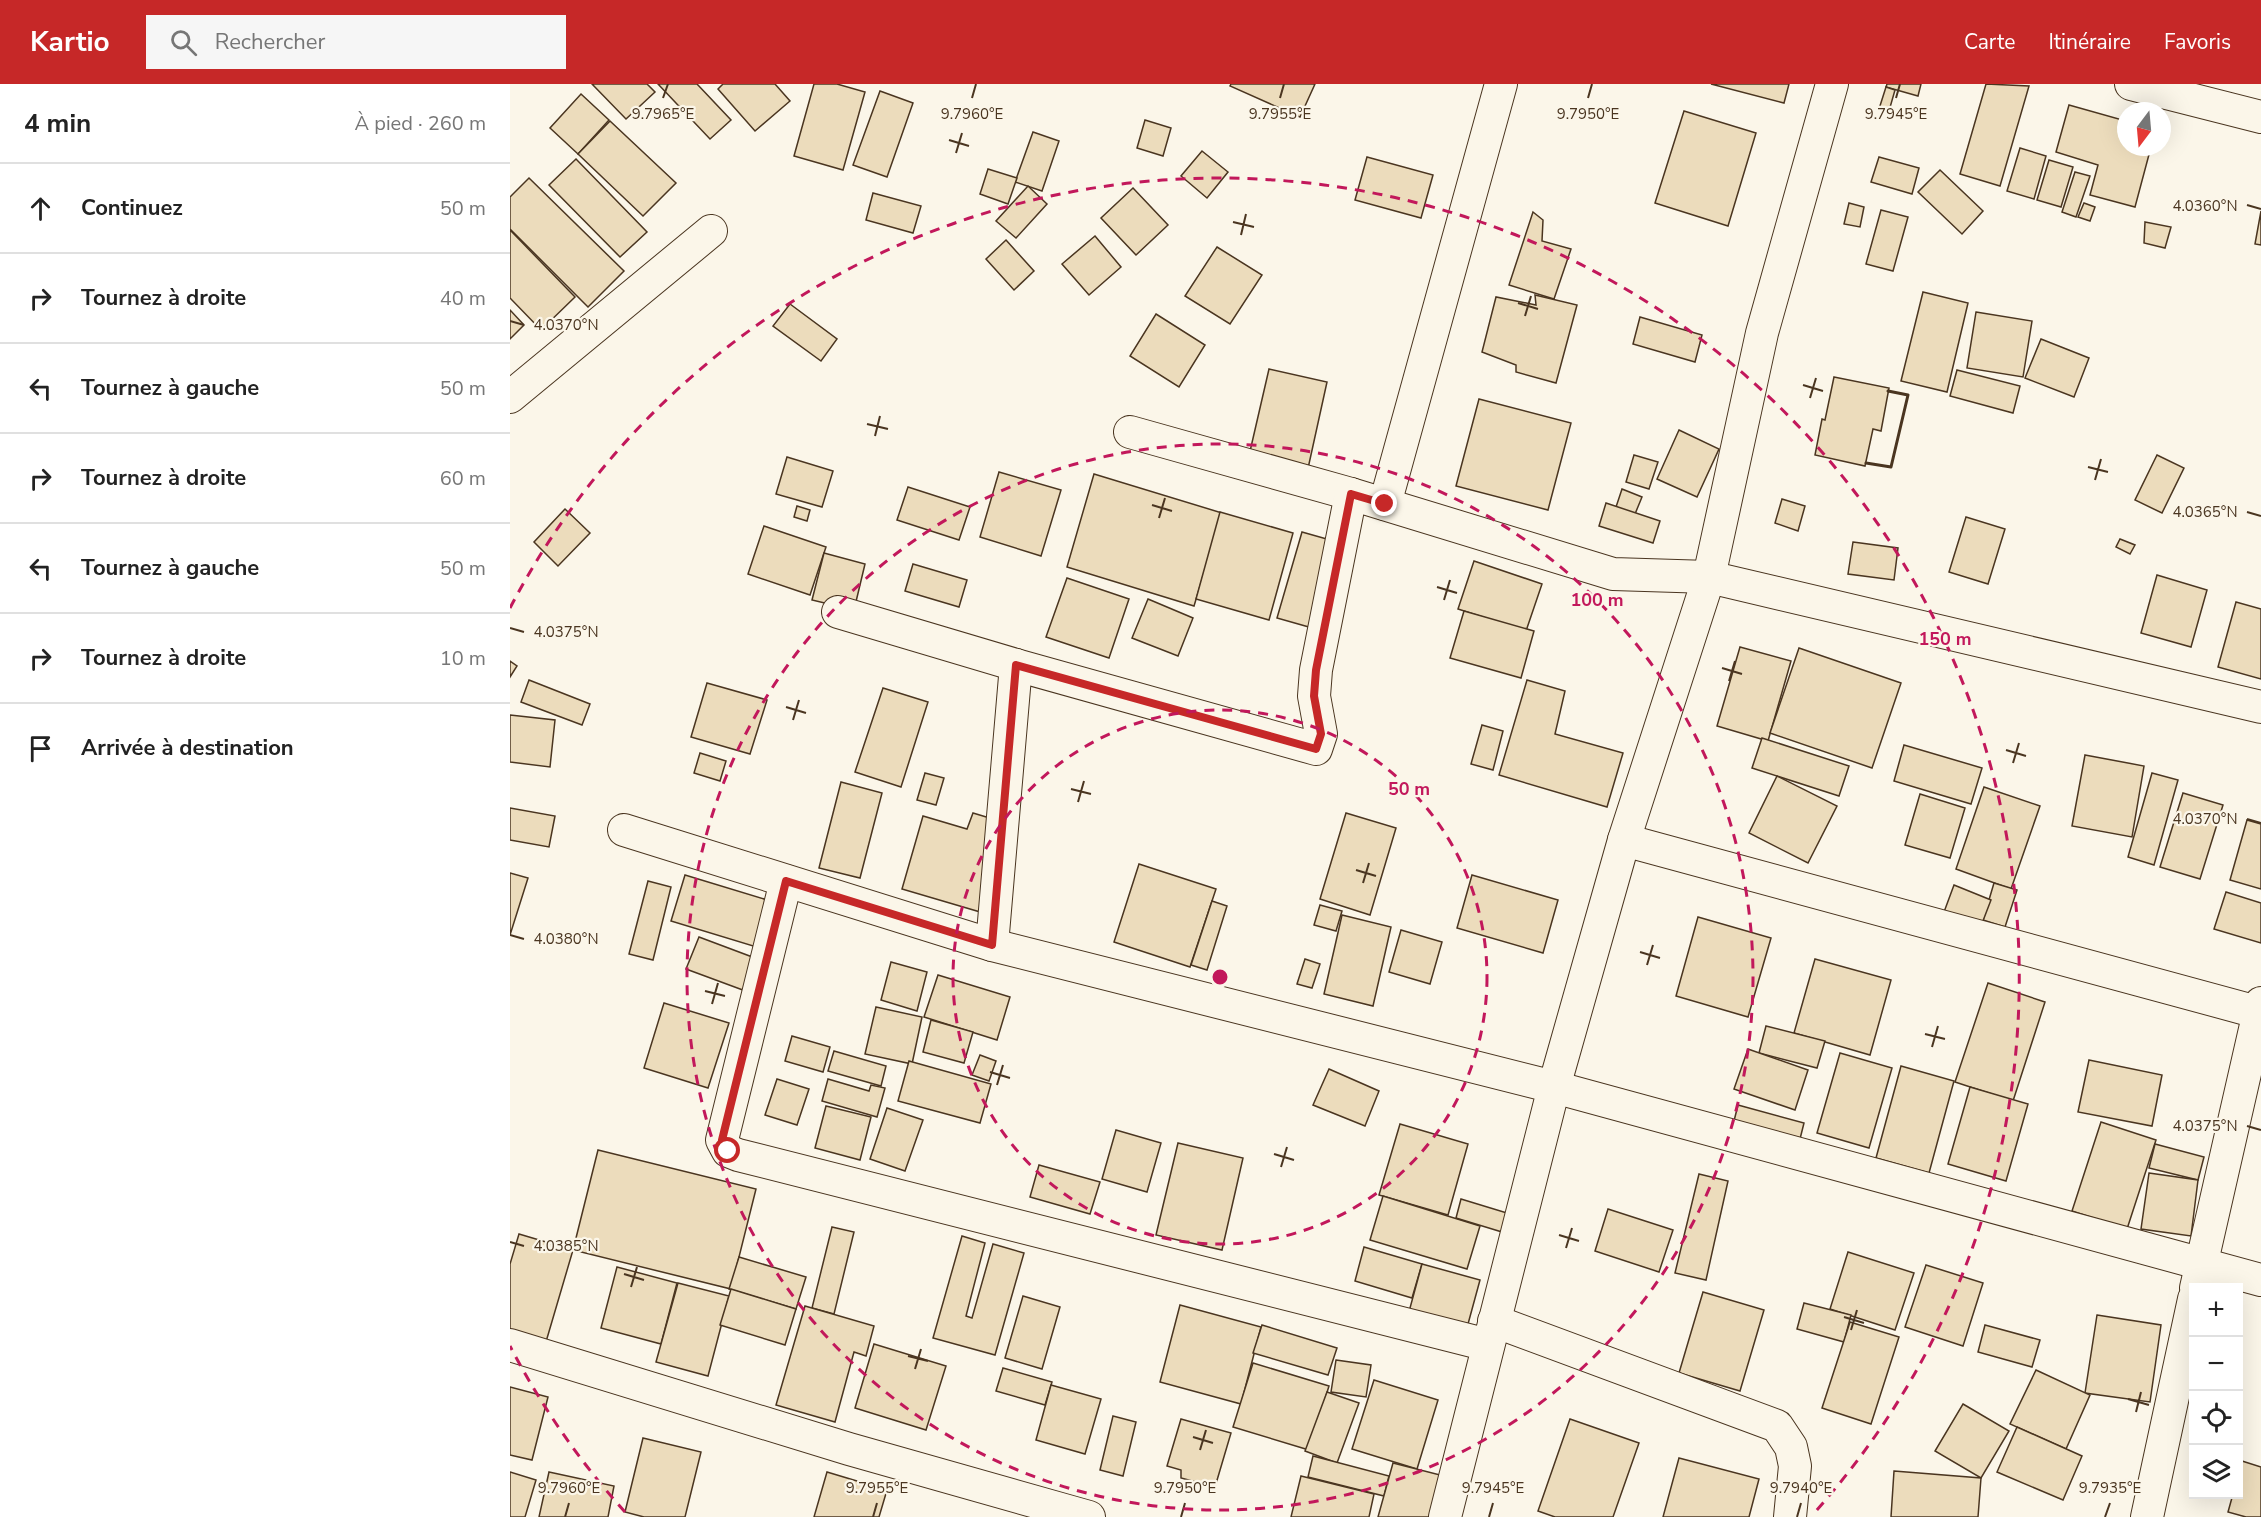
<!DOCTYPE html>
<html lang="fr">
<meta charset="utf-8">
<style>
:root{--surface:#fff;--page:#f6f6f6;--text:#222;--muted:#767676;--line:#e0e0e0;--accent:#c62828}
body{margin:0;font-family:"Nunito Sans",sans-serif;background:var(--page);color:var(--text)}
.controls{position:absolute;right:18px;bottom:18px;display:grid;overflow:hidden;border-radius:0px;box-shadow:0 6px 24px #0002}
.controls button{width:54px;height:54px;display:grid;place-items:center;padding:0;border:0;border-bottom:2px solid var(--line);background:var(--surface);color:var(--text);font:30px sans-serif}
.compass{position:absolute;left:1607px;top:18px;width:54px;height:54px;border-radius:50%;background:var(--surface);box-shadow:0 6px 24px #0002;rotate:196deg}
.stop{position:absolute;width:18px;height:18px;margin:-14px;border:4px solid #c62828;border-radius:50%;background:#fff}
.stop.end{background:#c62828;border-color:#fff;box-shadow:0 2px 6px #0008}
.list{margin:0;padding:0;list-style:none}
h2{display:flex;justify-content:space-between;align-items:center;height:78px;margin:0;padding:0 24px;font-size:26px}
h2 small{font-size:20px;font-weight:400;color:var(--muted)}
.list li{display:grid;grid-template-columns:39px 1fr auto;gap:18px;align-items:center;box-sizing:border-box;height:90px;padding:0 24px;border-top:2px solid var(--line)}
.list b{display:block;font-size:22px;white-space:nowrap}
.list em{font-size:20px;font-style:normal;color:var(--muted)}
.icon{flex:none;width:33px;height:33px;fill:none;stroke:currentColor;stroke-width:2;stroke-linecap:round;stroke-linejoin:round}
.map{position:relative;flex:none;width:1751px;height:1433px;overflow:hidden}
header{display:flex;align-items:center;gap:36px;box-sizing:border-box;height:84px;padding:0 30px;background:var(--accent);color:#fff}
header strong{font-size:28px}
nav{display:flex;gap:33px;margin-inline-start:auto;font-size:21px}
.search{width:420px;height:54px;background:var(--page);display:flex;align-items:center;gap:15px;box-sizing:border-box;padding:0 21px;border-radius:0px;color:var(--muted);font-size:22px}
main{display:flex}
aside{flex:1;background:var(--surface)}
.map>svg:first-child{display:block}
.building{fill:#ecdcbc;stroke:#4a3520;stroke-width:1.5}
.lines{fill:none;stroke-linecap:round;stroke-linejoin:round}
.minor-casing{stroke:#4a3520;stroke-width:34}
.minor{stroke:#fbf6e9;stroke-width:32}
.wall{stroke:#4a3520;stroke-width:3}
.route{stroke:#c62828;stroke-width:8}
.ticks{fill:none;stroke:#4a3520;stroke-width:2}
.ring{fill:none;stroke:#c2185b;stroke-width:3;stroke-dasharray:10 8}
.ticks-label{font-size:15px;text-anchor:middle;fill:#4a3520;stroke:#fbf6e9;stroke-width:4.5;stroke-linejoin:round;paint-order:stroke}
.centre{fill:#c2185b;stroke:#fbf6e9;stroke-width:3}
.ring-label{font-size:18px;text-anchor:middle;font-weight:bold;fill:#c2185b;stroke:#fbf6e9;stroke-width:4.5;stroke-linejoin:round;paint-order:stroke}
</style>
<header>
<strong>Kartio</strong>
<div class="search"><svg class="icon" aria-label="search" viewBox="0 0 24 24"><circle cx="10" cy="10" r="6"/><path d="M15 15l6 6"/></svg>Rechercher</div>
<nav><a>Carte</a><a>Itinéraire</a><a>Favoris</a></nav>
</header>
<main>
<aside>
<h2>4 min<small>À pied · 260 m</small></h2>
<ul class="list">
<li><svg class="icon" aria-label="ahead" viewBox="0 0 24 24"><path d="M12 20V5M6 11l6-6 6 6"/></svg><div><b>Continuez</b></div><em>50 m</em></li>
<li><svg class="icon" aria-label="right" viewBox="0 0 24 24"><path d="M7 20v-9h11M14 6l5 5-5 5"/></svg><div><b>Tournez à droite</b></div><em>40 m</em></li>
<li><svg class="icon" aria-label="left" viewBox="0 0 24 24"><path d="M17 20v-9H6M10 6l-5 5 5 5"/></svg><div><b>Tournez à gauche</b></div><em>50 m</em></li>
<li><svg class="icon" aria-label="right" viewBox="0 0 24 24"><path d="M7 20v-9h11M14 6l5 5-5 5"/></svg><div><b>Tournez à droite</b></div><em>60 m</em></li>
<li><svg class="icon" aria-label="left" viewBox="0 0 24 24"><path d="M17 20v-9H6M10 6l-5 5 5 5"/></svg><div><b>Tournez à gauche</b></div><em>50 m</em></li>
<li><svg class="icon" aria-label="right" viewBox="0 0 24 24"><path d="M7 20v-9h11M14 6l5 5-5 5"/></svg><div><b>Tournez à droite</b></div><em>10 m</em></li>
<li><svg class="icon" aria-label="arrive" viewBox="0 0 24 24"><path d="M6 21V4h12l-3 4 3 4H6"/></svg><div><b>Arrivée à destination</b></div></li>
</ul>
</aside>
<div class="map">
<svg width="1751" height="1433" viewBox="0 0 1751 1433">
<rect width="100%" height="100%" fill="#fbf6e9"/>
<g class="building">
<path d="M82,0H137L145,8L116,35Z"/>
<path d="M148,0H187L221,36L200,55Z"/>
<path d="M213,0H265L280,17L245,47L208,5Z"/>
<path d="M304,0H327L355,8L333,86L284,72Z"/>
<path d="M721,0H805L790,33L720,2Z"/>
<path d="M1201,0H1279L1274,19Z"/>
<path d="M1377,0H1411L1408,12L1376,3Z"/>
<path d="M1476,0L1519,2L1490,102L1450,90Z"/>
<path d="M1376,3L1385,6L1379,27L1369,25Z"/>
<path d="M370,7L403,19L377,93L343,81Z"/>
<path d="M71,10L99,36L68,70L40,44Z"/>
<path d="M1559,21L1616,37V63H1641L1625,123L1580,111L1588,81L1546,68Z"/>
<path d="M1174,27L1246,49L1218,142L1145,119Z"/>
<path d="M635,36L661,44L653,72L627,64Z"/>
<path d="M100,37L166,99L133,132L68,70Z"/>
<path d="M523,48L549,57L532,107L505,98Z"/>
<path d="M1510,64L1536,72L1524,115L1497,107Z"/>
<path d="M692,67L718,88L697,114L671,92Z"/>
<path d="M857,73L923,91L911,134L845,116Z"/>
<path d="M1369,73L1409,84L1402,110L1361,98Z"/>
<path d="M66,75L137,148L110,173L39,101Z"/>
<path d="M1539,76L1563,83L1551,123L1527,116Z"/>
<path d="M478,85L507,94L498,120L470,110Z"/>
<path d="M1430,86L1473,127L1452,150L1408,108Z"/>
<path d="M1565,88L1580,92L1566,133L1552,128Z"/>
<path d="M19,94L114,187L78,223L0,145V113Z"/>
<path d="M518,102L537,120L506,154L486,137Z"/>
<path d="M623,104L658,141L626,171L591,134Z"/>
<path d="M363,109L411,122L403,149L356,136Z"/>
<path d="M1339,119L1354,123L1350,143L1334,140Z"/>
<path d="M1574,119L1585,123L1580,137L1568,133Z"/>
<path d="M1371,126L1398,133L1383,187L1356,180Z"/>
<path d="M1751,127V161L1745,160Z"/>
<path d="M1023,128L1033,136L1032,157L1061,165L1044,215L999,201Z"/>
<path d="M1635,138L1661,143L1655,164L1634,159Z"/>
<path d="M0,146L65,213L31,246L0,214Z"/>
<path d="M585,152L611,183L579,211L552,180Z"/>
<path d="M496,156L524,187L504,206L476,175Z"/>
<path d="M707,163L752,191L720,240L675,212Z"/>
<path d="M1413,208L1458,219L1437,308L1391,297Z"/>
<path d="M1025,211L1067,221L1046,299L1006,288V281L972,268L986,213L1026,221Z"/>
<path d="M280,220L327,255L311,277L263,242Z"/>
<path d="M0,226L14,241L0,255Z"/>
<path d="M1466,228L1522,237L1513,293L1457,284Z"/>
<path d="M646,230L695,261L669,303L620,272Z"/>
<path d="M1130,233L1192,251L1185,278L1123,260Z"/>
<path d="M1531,255L1579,274L1564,313L1515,294Z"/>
<path d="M759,285L817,298L797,389L738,376Z"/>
<path d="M1447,286L1510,302L1503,329L1440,312Z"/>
<path d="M1324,293L1379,304L1371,347L1363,345L1355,382L1305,371L1312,335L1315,336Z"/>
<path d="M969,315L1061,339L1038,426L946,402Z"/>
<path d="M1169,346L1209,365L1187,413L1147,395Z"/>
<path d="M1124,371L1148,378L1139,405L1116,398Z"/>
<path d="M1647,371L1674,384L1652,429L1625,416Z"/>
<path d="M277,373L323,387L312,423L266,410Z"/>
<path d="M489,388L551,406L531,472L470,453Z"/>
<path d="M584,390L712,429L684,522L557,483Z"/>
<path d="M398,403L460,423L449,456L387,436Z"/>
<path d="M1112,405L1132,413L1125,430L1106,423Z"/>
<path d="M1272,415L1295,422L1288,447L1265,439Z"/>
<path d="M1096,419L1150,437L1143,459L1089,442Z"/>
<path d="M287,422L300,426L297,437L284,433Z"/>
<path d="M55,425L80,449L48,482L24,458Z"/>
<path d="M710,428L783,449L759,536L686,515Z"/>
<path d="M1456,433L1495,445L1478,500L1439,488Z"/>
<path d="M254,442L316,463L300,511L238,490Z"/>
<path d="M792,448L838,461L813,547L767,534Z"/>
<path d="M1610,455L1625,461L1620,470L1606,463Z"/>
<path d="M1343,458L1388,464L1384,496L1338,490Z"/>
<path d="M314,469L355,480L344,526L302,516Z"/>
<path d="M964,477L1032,500L1016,547L948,525Z"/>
<path d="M403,480L457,496L449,523L395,507Z"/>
<path d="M1647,491L1697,506L1681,563L1631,549Z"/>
<path d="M557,494L619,515L599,574L536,553Z"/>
<path d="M638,515L683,534L668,572L622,554Z"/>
<path d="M1726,518L1751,525V595L1708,583Z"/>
<path d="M954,527L1024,547L1011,594L940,574Z"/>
<path d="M1230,563L1281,577L1258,657L1207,642Z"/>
<path d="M1289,564L1391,599L1362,684L1260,649Z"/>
<path d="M0,577L7,582L0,593Z"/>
<path d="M19,596L80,620L72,641L11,618Z"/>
<path d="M1017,596L1055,607L1045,650L1113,669L1097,723L989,691Z"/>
<path d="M197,599L257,616L240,670L181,653Z"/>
<path d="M373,604L418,618L391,703L345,688Z"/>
<path d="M0,631L45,636L40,683L0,678Z"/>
<path d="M972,641L993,647L983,686L961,680Z"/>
<path d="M1252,654L1339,682L1329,712L1242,684Z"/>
<path d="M1394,661L1472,684L1461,720L1384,697Z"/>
<path d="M190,669L216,677L210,697L184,689Z"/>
<path d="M1575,671L1634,682L1622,753L1562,742Z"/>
<path d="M415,689L434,694L426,721L407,716Z"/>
<path d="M1642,689L1668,696L1644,781L1618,773Z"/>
<path d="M1267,692L1327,722L1298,779L1239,749Z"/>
<path d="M331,698L372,709L350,794L309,784Z"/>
<path d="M1474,703L1530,722L1501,805L1446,785Z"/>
<path d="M1673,709L1713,721L1690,795L1650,783Z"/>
<path d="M1410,710L1455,724L1440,774L1395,761Z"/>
<path d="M0,724L45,732L39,763L0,756Z"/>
<path d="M463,729L503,741L477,830L392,805L413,732L457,745Z"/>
<path d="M836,729L886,744L860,831L810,815Z"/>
<path d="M1737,736L1751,740V805L1720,796Z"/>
<path d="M629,780L706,805L680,883L604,858Z"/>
<path d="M0,789L18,794L0,851Z"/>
<path d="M175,791L277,822L263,868L161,837Z"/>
<path d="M962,791L1048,816L1033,869L947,844Z"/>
<path d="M138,797L161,803L143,876L119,870Z"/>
<path d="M1484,799L1507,806L1495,843L1473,836Z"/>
<path d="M1444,801L1481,816L1471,842L1434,828Z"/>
<path d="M1716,808L1751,819V859L1704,845Z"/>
<path d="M702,817L717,822L697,886L681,881Z"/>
<path d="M810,821L832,827L826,847L804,841Z"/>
<path d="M832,831L881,843L863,922L814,910Z"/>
<path d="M1188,833L1261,854L1238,933L1166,912Z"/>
<path d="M891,846L932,858L920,900L879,888Z"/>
<path d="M189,853L261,880L249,912L176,885Z"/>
<path d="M795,875L810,880L802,904L787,900Z"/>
<path d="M1305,875L1381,896L1360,971L1284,949Z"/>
<path d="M381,878L417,888L407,927L371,916Z"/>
<path d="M428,891L500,913L487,956L414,933Z"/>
<path d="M1478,899L1535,918L1503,1017L1445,998Z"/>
<path d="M154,919L219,939L198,1004L134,984Z"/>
<path d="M366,923L412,933L402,980L355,970Z"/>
<path d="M421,936L463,948L454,979L413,968Z"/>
<path d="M1256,942L1315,957L1307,984L1249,969Z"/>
<path d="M282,952L320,963L313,988L275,977Z"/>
<path d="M1238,965L1298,986L1285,1026L1224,1005Z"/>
<path d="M324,967L376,982L371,1002L318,987Z"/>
<path d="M1330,969L1382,984L1359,1064L1307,1049Z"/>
<path d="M470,971L486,977L479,997L462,991Z"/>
<path d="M1579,976L1652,991L1642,1042L1568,1028Z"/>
<path d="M399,977L481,1000L470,1039L388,1017Z"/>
<path d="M1391,982L1444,997L1419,1089L1366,1074Z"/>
<path d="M819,985L869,1007L855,1042L803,1021Z"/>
<path d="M267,995L299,1005L287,1041L255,1031Z"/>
<path d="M318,995L359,1007L361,1001L375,1004L367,1033L312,1017Z"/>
<path d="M1460,1003L1518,1020L1496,1097L1438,1080Z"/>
<path d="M1228,1021L1294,1039L1289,1059L1223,1041Z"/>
<path d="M316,1022L361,1033L350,1076L305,1064Z"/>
<path d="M377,1024L413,1036L395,1087L360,1075Z"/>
<path d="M1591,1038L1646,1056L1617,1145L1562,1127Z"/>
<path d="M890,1040L958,1060L938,1131L869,1111Z"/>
<path d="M606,1046L651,1059L637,1108L592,1095Z"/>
<path d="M668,1059L733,1074L712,1166L646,1151Z"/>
<path d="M1645,1060L1694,1073L1688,1096L1639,1084Z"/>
<path d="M88,1066L246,1105L221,1205L63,1166Z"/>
<path d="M529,1081L590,1098L580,1130L520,1113Z"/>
<path d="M1639,1089L1688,1096L1681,1152L1631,1145Z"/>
<path d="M1189,1090L1218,1097L1196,1196L1165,1189Z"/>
<path d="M873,1112L970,1142L957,1185L860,1156Z"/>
<path d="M951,1115L997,1129L992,1148L946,1134Z"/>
<path d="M1098,1125L1163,1146L1149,1188L1085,1167Z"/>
<path d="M322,1143L344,1148L324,1230L302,1224Z"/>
<path d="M9,1150L63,1166L33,1268L0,1258V1180Z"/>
<path d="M452,1152L475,1159L456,1232L462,1234L483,1160L514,1169L485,1271L423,1254Z"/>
<path d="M854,1163L912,1180L902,1214L845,1197Z"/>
<path d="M1338,1168L1404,1189L1385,1246L1320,1225Z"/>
<path d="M229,1173L296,1193L286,1225L219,1205Z"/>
<path d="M912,1180L970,1196L955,1251L897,1235Z"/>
<path d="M1416,1181L1473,1199L1453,1262L1395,1243Z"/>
<path d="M107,1183L167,1199L151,1260L91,1244Z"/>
<path d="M168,1199L219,1212L198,1292L146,1278Z"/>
<path d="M221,1205L286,1225L275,1261L210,1241Z"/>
<path d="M1193,1208L1254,1226L1230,1307L1169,1289Z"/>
<path d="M513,1212L550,1223L532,1285L495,1274Z"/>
<path d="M1294,1219L1341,1231L1334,1258L1287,1245Z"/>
<path d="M670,1221L751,1243L731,1320L650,1298Z"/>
<path d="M295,1222L364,1242L356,1272L344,1268L325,1338L266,1321Z"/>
<path d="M1587,1231L1651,1241L1640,1318L1575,1309Z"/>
<path d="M1340,1238L1389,1253L1361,1340L1312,1324Z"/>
<path d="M752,1241L827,1264L818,1291L743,1269Z"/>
<path d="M1475,1241L1530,1256L1522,1283L1468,1268Z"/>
<path d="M364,1260L436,1282L416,1346L345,1324Z"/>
<path d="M826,1276L861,1281L856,1313L821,1308Z"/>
<path d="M743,1279L819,1302L799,1366L723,1343Z"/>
<path d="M493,1284L542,1298L535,1321L486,1307Z"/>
<path d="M1526,1286L1580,1311L1556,1365L1500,1340Z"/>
<path d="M864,1296L928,1316L907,1385L842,1365Z"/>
<path d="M541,1301L591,1315L575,1370L526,1356Z"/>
<path d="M0,1303L38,1313L22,1376L0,1371Z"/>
<path d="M817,1308L849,1319L827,1379L795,1367Z"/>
<path d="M1453,1320L1499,1347L1471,1394L1425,1367Z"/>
<path d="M603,1332L626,1338L613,1392L590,1386Z"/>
<path d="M671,1335L721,1349L705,1403L671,1394V1386L657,1382Z"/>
<path d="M1060,1335L1129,1359L1103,1433H1045L1028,1427Z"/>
<path d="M1507,1343L1572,1372L1553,1416L1487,1388Z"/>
<path d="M133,1354L191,1368L175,1433H134L115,1428Z"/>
<path d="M803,1372L879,1392L874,1412L798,1393Z"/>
<path d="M1169,1374L1249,1395L1239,1433H1153Z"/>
<path d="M1732,1377L1751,1383V1433H1736L1718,1428L1723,1410H1728V1390Z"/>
<path d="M883,1379L938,1393L928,1433H868Z"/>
<path d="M1384,1387L1471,1394L1468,1433H1381Z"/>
<path d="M0,1388L26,1396L15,1433H0Z"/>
<path d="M39,1388L104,1402L98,1433H29Z"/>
<path d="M317,1388L377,1406L369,1433H304Z"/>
<path d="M791,1392L864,1410L859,1433H781Z"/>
</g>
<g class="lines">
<defs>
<g id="minor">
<path d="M1621,0L1751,33"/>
<path d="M0,313L201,147"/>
<path d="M620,348L841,410L1103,490L1199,493L1751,623"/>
<path d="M875,420L991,0"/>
<path d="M328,528L506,581L806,665L811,650L804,612L806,586L841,410"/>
<path d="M114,746L482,861L1044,1003L1751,1196"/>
<path d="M1114,756L1751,929"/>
<path d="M276,797L212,1056L218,1067L228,1071L978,1261"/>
<path d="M482,861L506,581"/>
<path d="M1686,1204L1751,919"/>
<path d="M984,1237L1267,1342L1281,1363L1285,1382L1280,1433"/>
<path d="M0,1261L339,1365L579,1433"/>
<path d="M935,1433L1044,1003L1114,756L1199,493L1252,249L1322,0"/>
<path d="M1637,1433L1684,1215"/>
</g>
</defs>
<use href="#minor" class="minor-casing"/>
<use href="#minor" class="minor"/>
<path class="wall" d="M1356,379L1381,383L1398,311L1378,307"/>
</g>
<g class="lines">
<path class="route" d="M218,1067L212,1056L276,797L482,861L506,581L806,665L811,650L804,612L806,586L841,410L875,420"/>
</g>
<path class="ticks" d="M153,14L158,0M462,14L466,0M770,14L774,0M1078,14L1082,0M1386,14L1390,0M439,56L459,62M446,69L452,49M1737,121L1751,125M723,138L744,143M731,151L736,130M1008,219L1028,225M1015,232L1021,212M0,237L14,241M1293,301L1313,307M1300,314L1306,294M357,340L378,345M365,352L370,332M1578,383L1598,388M1585,396L1591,375M642,421L662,427M1737,428L1751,432M649,434L655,414M927,503L947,509M934,516L940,496M0,544L14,548M1212,584L1232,590M1219,597L1225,577M276,623L296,629M283,636L289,616M1496,666L1516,672M1503,679L1509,659M561,705L581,710M568,718L574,697M1737,735L1751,739M846,786L866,792M853,799L859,779M0,851L14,855M1130,868L1150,874M1137,881L1143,861M195,907L215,912M202,920L208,899M1415,950L1435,955M1422,963L1428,942M480,988L500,994M487,1001L493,981M1737,1042L1751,1046M764,1070L784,1076M771,1083L777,1063M1049,1151L1069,1157M0,1158L14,1162M1056,1164L1062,1144M114,1190L134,1196M121,1203L127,1183M1334,1233L1354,1239M1341,1246L1347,1226M398,1272L418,1277M405,1285L411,1265M1618,1315L1639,1321M1626,1328L1631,1308M683,1353L703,1359M690,1366L696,1346M55,1433L59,1419M363,1433L367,1419M671,1433L675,1419M979,1433L983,1419M1287,1433L1291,1419M1595,1433L1600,1419"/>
<g class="ring">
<circle cx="710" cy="893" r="267"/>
<circle cx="710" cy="893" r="533"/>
<path d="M115 1428A800 800 0 0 1 0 1262M0 524A800 800 0 1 1 1305 1428"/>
</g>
<g class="ticks-label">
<text x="153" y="35">9.7965°E</text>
<text x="462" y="35">9.7960°E</text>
<text x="770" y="35">9.7955°E</text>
<text x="1078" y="35">9.7950°E</text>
<text x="1386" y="35">9.7945°E</text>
<text x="1695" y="127">4.0360°N</text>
<text x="56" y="246">4.0370°N</text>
<text x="1695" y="433">4.0365°N</text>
<text x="56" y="553">4.0375°N</text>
<text x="1695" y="740">4.0370°N</text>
<text x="56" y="860">4.0380°N</text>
<text x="1695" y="1047">4.0375°N</text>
<text x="56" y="1167">4.0385°N</text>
<text x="59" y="1409">9.7960°E</text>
<text x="367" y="1409">9.7955°E</text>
<text x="675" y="1409">9.7950°E</text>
<text x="983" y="1409">9.7945°E</text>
<text x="1291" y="1409">9.7940°E</text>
<text x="1600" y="1409">9.7935°E</text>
</g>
<circle cx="710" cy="893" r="9" class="centre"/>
<g class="ring-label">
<text x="1087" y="522">100 m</text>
<text x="1435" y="561">150 m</text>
<text x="899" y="711">50 m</text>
</g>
</svg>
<div class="controls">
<button>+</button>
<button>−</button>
<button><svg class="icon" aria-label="locate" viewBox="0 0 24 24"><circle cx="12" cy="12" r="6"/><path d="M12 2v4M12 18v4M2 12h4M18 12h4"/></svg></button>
<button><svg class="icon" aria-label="layers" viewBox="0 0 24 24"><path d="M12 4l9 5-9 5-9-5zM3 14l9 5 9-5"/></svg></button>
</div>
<svg class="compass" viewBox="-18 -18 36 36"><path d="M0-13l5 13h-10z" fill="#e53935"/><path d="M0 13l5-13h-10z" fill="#767676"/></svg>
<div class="stop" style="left:218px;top:1067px"></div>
<div class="stop end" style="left:875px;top:420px"></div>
</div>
</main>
